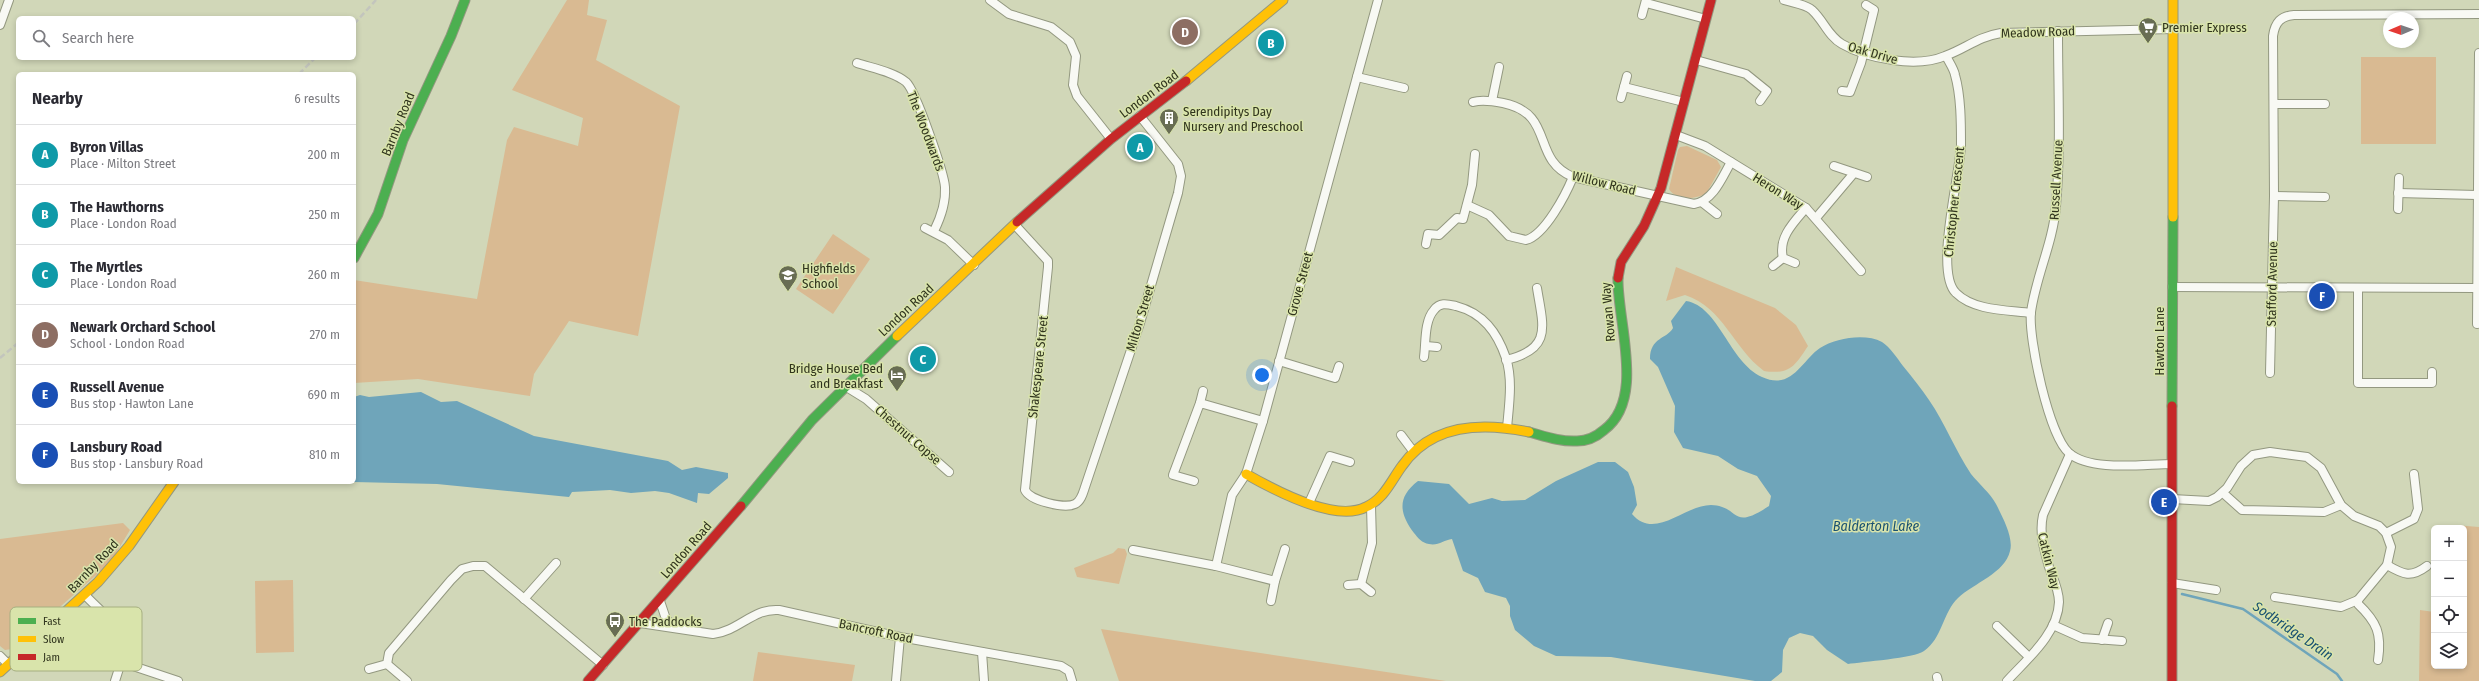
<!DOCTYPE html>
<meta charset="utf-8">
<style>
:root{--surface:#fff;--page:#f7f7f7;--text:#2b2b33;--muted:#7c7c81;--line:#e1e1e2;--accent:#686d53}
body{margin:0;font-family:"Fira Sans Condensed",sans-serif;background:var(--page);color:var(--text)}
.controls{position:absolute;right:12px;bottom:12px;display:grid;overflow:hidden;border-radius:6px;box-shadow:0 2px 6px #0003}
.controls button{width:36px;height:36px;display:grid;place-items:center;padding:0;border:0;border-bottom:1px solid var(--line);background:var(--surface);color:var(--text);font:20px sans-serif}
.compass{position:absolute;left:2383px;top:12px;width:36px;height:36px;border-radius:50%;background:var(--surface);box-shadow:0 2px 6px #0003;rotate:268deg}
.you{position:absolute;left:1262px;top:375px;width:14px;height:14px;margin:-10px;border:3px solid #fff;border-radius:50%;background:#1a73e8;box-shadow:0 0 0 6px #1a73e833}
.badge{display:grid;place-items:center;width:26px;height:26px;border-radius:50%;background:var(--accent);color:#fff;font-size:13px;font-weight:700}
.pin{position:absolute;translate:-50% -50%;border:2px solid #fff;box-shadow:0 1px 4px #0006}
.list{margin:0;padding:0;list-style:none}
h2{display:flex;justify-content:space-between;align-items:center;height:52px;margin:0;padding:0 16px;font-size:17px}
h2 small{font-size:13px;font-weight:400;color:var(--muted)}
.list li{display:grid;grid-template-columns:26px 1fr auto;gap:12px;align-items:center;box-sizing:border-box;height:60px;padding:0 16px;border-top:1px solid var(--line)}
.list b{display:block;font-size:15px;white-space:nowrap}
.list p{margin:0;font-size:13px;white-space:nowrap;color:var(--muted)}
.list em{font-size:13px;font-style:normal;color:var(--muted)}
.icon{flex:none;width:22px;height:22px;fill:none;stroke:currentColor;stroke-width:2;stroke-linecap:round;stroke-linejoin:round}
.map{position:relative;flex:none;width:2479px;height:681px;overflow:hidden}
.search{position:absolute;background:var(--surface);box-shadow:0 2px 6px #0003;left:16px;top:16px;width:340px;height:44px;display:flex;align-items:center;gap:10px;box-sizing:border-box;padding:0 14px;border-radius:6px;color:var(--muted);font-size:15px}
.panel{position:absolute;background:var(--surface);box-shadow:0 2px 6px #0003;left:16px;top:72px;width:340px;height:412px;border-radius:6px}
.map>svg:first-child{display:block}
.green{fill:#d9ba92}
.water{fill:#6fa5ba}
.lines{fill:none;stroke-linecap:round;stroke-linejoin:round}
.stream{stroke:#6fa5ba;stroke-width:2.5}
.street-casing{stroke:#939880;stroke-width:10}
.fast-casing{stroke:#939880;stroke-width:11}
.slow-casing{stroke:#939880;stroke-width:11}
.jam-casing{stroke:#939880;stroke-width:11}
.street{stroke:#f8f9f4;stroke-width:8}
.fast{stroke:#4caf50;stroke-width:9}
.slow{stroke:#ffc107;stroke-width:9}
.jam{stroke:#c62828;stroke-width:9}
.rail{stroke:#c3c5bd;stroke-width:2.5;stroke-dasharray:6 3;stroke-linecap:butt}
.labels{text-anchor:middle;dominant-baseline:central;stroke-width:3;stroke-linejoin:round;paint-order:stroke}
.poi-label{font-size:13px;fill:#30341d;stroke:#d9e4ab;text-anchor:start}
.street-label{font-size:13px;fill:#30341d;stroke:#d9e4ab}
.water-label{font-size:14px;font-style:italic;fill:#195171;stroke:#d9e4ab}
.key{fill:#d9e4ab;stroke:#a6af80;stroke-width:1}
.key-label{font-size:11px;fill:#30341d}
</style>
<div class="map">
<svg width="2479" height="681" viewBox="0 0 2479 681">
<rect width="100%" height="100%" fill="#d1d7b8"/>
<g class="green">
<path d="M567,0H589L587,15L607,20L596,60L680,106L638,336L569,321L534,374L530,396L418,379L354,383V280L477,299L507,140L514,127L578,146L583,118L512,90Z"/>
<rect x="2361" y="57" width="75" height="87"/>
<path d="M1687,146L1717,160L1721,167L1706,194C1695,199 1676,201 1669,189L1678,150L1680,147Z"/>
<path d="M833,234L870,259L833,314L796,289Z"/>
<path d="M1676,267L1775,308L1796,325L1808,346C1795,365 1791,375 1764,371C1732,347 1724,308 1685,295L1666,301Z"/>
<path d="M123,523L130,530L110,563L12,649L5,650L0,646V539Z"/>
<path d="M2454,525L2479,527V681H2419L2420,610L2434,612V666H2464V528H2454Z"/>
<path d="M1118,548L1125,549L1127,554L1119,584L1077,577L1074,568L1113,553Z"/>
<path d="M293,580L294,652L256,653L255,581Z"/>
<path d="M1101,629L1446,681H1119Z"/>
<path d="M758,652L855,665L852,681H753Z"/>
</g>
<g class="water">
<path d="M1686,301C1719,306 1729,362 1762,377C1792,391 1802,360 1820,348C1836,338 1865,333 1882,342C1890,347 1897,358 1903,366C1912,377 1921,388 1929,400C1945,423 1955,450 1971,474C1979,484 1990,493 1996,504C2002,516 2014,538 2010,551C2005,573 1974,583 1958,598C1943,612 1942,639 1924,651C1915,658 1861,662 1848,664L1827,650L1813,636L1800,633L1789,638L1783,650L1782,672L1771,681H1755L1611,657L1556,656L1534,646L1515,630L1510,616V606L1506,598L1485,592L1478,578L1463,571L1452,539C1444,540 1438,546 1429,544C1422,543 1418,538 1414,533C1399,513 1397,497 1418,481L1449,484L1469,504L1492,498L1502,501L1525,500L1556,481L1598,462H1615L1628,472L1634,487L1637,505L1632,514C1655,541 1684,505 1711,505C1741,506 1730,532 1769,506L1771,496L1757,476L1738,469L1718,456L1683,448L1674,432L1675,406L1658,367L1650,359C1650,337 1667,339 1673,328L1671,321Z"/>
<path d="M421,392L441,402L457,401L534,436L668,461L682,470L696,467L728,473V478L709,494L698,493L697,503L669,493L655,491L631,493L610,490L572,492L569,497L437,484L354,482V397L360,395L369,397Z"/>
<path d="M204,482H346L202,484Z"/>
</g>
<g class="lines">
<path class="stream" d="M2182,594L2243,609L2337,674L2342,681"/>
<defs>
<g id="street">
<path d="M990,0L1009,14L1051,27L1070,42L1076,56L1073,85L1077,96L1111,139"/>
<path d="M1784,0C1793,3 1805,4 1812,10C1824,21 1828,36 1842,44C1868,59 1917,68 1945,56C1967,48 1977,37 2001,33L2173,29"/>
<path d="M1646,3L1706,19"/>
<path d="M1642,15L1646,0"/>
<path d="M0,25L9,0"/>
<path d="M2058,31C2058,89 2061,148 2056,206C2053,243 2036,276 2031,312C2028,338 2049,436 2069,453C2091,472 2144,464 2172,464"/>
<path d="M1946,56C1949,62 1954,69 1955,75C1961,96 1961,123 1961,145C1960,175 1934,272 1956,293C1974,311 2008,310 2031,313"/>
<path d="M1696,60L1746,74L1767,91L1760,101"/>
<path d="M857,63C872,68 894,72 906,82C916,91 944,173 945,187C946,203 941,217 934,231"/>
<path d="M1357,77L1404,88"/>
<path d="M1624,87L1684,102"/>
<path d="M1842,91L1850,92L1861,63L1874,10L1866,5"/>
<path d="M1621,98L1627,76"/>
<path d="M1492,101L1499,67"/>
<path d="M1473,102C1482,99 1493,101 1503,103C1556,114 1530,159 1573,177L1694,204C1713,201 1722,178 1731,162"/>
<path d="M2274,104H2325"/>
<path d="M1676,135L1705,146L1806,208L1861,271"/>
<path d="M1834,166L1867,177"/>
<path d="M2398,193L2477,195"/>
<path d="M2274,196L2325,197"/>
<path d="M1703,203L1717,214"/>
<path d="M1467,205L1489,215L1509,236L1526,240C1545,235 1566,194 1573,177"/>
<path d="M2398,209L2399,178"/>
<path d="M1816,218L1854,173"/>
<path d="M1015,225L1048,261V267L1025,490C1030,501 1065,509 1075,504C1081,501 1083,493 1085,487L1140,323L1178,193L1181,176L1178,164L1140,116"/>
<path d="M925,228L948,240L974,265"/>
<path d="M1426,244L1428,234L1439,235L1457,218L1463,219L1472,185L1475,154"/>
<path d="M1795,263L1783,258C1778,238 1793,223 1806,208"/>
<path d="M1773,266L1783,258"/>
<path d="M2172,287L2477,288"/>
<path d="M2358,288V383H2432V372"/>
<path d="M2477,324L2479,53"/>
<path d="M1426,346L1437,347"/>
<path d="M1424,357C1426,343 1424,321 1434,310C1440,302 1447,304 1456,306C1483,313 1497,332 1506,358C1513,380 1509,405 1507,428"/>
<path d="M1506,360C1553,349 1543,326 1537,288"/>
<path d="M1279,361L1335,378L1339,366"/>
<path d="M2270,373L2274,196L2273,36C2275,22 2281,16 2294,15L2479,14"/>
<path d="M845,386L866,399L949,472"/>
<path d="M1200,403L1203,391"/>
<path d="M1401,435L1413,451"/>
<path d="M1194,481L1173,475L1200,403L1263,421"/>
<path d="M2223,493L2242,510L2324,512L2341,505"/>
<path d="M2172,499L2209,501L2217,497L2227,488L2241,466L2253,455L2270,452L2307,457L2321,468L2341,505L2354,516L2379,526L2386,533L2391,547L2387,565L2358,600L2341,607L2275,597"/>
<path d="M1309,503L1330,456L1350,462"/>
<path d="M2386,533L2414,519L2418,509L2414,474"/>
<path d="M1133,550L1216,566L1275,581L1285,549"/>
<path d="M2387,565C2404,575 2411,578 2427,566"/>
<path d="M1216,566L1232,495L1246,474L1263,421L1378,0"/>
<path d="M2172,583L2216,590"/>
<path d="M1361,584L1372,543L1371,506"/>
<path d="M1348,585L1361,584L1371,592"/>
<path d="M85,595C119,631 134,627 115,681"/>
<path d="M524,599L556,563"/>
<path d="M2358,600V604C2377,622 2382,634 2378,660"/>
<path d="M660,601L666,619L675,627"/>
<path d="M1271,601L1275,581"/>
<path d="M640,623L713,634C739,631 753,608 779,610L900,637L1061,666L1069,671L1072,681"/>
<path d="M2053,625L2082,638L2122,641"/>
<path d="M1997,626L2029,657"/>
<path d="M2102,640L2108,623"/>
<path d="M982,652L984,681"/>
<path d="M0,656L8,664"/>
<path d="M121,662L178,681"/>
<path d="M387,664L407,681"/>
<path d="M369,669L387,664L389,653L451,580L462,569L473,566H485L603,665"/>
<path d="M1937,677L1938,681"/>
<path d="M896,681L900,637"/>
<path d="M2007,681C2026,660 2058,634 2059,602C2059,590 2053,578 2049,567C2044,549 2039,533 2043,515L2070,454"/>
</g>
<g id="fast">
<path d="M354,258L378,214L403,140L451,36L465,0"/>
<path d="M2172,406L2173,217"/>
<path d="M1529,432C1544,436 1560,442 1577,441C1588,441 1596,437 1604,430C1646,399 1617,322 1618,278"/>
<path d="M741,506L812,420L897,336"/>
</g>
<g id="slow">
<path d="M1186,81L1283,0"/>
<path d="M2173,217V0"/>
<path d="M897,336L1017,222"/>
<path d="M1246,474C1274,490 1335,523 1366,507C1384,499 1391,481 1402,466C1431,424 1482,422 1529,432"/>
<path d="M0,672L98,582L129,546L174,482"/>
</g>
<g id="jam">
<path d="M1017,222L1111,139L1186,81"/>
<path d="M1618,278L1621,262L1644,226L1661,188L1711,0"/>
<path d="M588,681L741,506"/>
<path d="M2172,681V406"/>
</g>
</defs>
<use href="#street" class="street-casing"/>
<use href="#fast" class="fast-casing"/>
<use href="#slow" class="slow-casing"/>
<use href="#jam" class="jam-casing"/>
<use href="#street" class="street"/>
<use href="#fast" class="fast"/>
<use href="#slow" class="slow"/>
<use href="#jam" class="jam"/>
<g class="rail">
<path d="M354,24L376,0"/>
<path d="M299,74L315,58"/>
<path d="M0,358L18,343"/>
</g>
</g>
<defs>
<symbol id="supermarket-pin" viewBox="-11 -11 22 30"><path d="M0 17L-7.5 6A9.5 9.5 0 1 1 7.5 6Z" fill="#686d53" stroke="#d9e4ab"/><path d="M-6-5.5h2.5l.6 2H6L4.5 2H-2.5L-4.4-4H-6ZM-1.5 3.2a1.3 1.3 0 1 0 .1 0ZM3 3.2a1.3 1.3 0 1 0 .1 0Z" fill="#fff"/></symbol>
<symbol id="building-pin" viewBox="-11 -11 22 30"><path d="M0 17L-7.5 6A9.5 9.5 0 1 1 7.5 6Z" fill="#686d53" stroke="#d9e4ab"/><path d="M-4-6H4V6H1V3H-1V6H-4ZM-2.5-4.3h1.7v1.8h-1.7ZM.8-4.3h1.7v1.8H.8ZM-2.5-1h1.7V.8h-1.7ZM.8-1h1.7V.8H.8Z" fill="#fff"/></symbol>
<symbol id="school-pin" viewBox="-11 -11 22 30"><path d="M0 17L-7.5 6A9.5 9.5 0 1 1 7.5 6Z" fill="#686d53" stroke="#d9e4ab"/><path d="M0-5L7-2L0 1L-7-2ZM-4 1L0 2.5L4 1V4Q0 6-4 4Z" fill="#fff"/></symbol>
<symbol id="hotel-pin" viewBox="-11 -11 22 30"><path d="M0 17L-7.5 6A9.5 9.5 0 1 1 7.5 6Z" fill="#686d53" stroke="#d9e4ab"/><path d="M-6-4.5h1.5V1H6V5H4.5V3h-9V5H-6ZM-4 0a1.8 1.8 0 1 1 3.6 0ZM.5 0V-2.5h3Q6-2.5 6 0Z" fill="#fff"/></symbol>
<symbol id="bus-pin" viewBox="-11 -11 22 30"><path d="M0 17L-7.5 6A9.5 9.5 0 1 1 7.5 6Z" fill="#686d53" stroke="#d9e4ab"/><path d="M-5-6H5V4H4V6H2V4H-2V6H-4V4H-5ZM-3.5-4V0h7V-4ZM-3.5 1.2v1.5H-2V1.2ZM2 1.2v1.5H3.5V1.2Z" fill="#fff"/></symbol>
</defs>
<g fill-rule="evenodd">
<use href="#supermarket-pin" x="2137" y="16" width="22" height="30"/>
<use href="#building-pin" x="1158" y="107" width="22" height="30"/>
<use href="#school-pin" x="777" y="264" width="22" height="30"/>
<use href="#hotel-pin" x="886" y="364" width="22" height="30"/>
<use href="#bus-pin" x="604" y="610" width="22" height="30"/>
</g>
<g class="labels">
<g class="poi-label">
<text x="2162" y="27">Premier Express</text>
<text x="1183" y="111">Serendipitys Day<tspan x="1183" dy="15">Nursery and Preschool</tspan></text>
<text x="802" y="268">Highfields<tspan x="802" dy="15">School</tspan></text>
<text x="883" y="368" text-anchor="end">Bridge House Bed<tspan x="883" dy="15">and Breakfast</tspan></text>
<text x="629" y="621">The Paddocks</text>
</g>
<g class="street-label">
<text transform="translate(2038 32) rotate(-2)">Meadow Road</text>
<text transform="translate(1873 53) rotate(16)">Oak Drive</text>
<text transform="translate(1149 94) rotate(-37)">London Road</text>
<text transform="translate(398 124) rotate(-68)">Barnby Road</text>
<text transform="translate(926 131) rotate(69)">The Woodwards</text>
<text transform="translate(2056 180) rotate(-87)">Russell Avenue</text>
<text transform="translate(1604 183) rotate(14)">Willow Road</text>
<text transform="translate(1778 191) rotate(32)">Heron Way</text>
<text transform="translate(1954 202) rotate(-84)">Christopher Crescent</text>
<text transform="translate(1300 284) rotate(-75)">Grove Street</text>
<text transform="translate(2272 284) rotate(-89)">Stafford Avenue</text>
<text transform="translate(906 310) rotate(-43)">London Road</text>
<text transform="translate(1608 312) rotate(-95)">Rowan Way</text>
<text transform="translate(1140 318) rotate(-73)">Milton Street</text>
<text transform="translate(2159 341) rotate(-90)">Hawton Lane</text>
<text transform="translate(1038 367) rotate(-84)">Shakespeare Street</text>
<text transform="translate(908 435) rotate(41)">Chestnut Copse</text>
<text transform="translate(686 550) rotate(-49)">London Road</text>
<text transform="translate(2049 561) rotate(76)">Catkin Way</text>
<text transform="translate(93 566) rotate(-47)">Barnby Road</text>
<text transform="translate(876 631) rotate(12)">Bancroft Road</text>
</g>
<g class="water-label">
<text x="1876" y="526">Balderton Lake</text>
<text transform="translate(2293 631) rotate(34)">Sodbridge Drain</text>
</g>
</g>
<rect x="10" y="607" width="132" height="64" rx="6" class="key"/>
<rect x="18" y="618" width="18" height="6" fill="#4caf50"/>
<rect x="18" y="636" width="18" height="6" fill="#ffc107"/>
<rect x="18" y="654" width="18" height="6" fill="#c62828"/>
<g class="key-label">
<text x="43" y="625">Fast</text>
<text x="43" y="643">Slow</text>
<text x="43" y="661">Jam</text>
</g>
</svg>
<div class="controls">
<button>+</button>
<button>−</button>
<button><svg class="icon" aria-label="locate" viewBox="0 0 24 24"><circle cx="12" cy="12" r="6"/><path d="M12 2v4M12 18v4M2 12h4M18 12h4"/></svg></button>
<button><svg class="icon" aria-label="layers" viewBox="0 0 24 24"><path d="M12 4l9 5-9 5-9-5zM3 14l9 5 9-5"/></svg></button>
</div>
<svg class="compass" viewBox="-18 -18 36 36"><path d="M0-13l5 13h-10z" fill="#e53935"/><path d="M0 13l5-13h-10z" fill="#7c7c81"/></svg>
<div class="you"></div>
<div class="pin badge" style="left:1140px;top:147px;background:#0f9aa8">A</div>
<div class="pin badge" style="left:1271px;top:43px;background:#0f9aa8">B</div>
<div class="pin badge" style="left:923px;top:359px;background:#0f9aa8">C</div>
<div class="pin badge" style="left:1185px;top:32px;background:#8d6e63">D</div>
<div class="pin badge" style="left:2164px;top:502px;background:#1a4fb4">E</div>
<div class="pin badge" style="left:2322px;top:296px;background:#1a4fb4">F</div>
<div class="search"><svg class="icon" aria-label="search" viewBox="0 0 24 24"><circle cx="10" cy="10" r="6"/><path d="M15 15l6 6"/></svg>Search here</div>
<section class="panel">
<h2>Nearby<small>6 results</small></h2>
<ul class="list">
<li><span class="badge" style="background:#0f9aa8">A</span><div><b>Byron Villas</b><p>Place · Milton Street</p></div><em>200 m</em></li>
<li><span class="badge" style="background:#0f9aa8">B</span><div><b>The Hawthorns</b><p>Place · London Road</p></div><em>250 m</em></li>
<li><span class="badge" style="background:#0f9aa8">C</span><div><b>The Myrtles</b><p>Place · London Road</p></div><em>260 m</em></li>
<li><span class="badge" style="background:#8d6e63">D</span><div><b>Newark Orchard School</b><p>School · London Road</p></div><em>270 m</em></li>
<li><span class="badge" style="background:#1a4fb4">E</span><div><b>Russell Avenue</b><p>Bus stop · Hawton Lane</p></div><em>690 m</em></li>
<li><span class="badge" style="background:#1a4fb4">F</span><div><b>Lansbury Road</b><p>Bus stop · Lansbury Road</p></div><em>810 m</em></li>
</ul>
</section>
</div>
